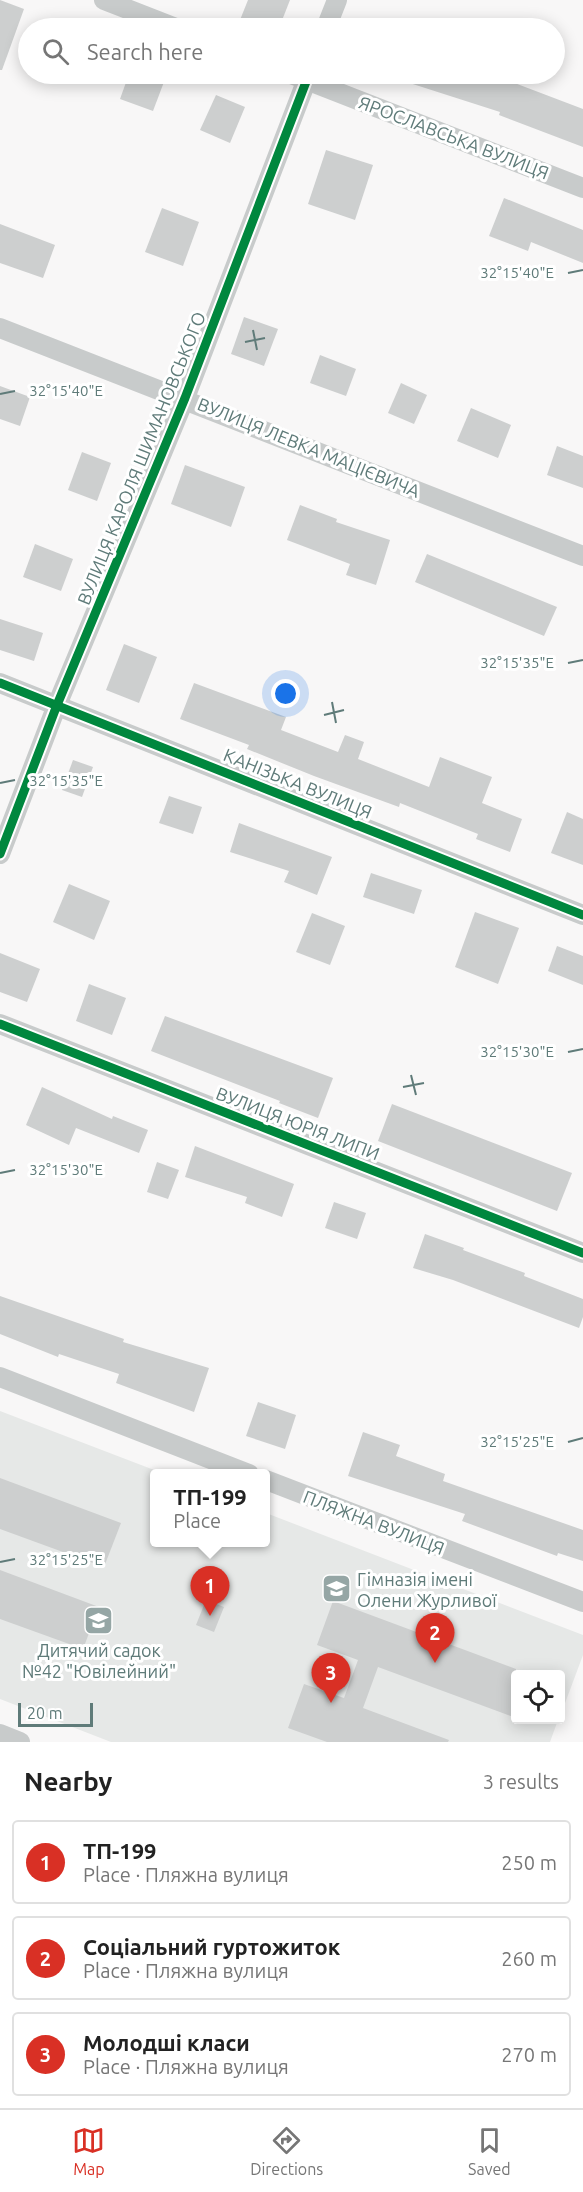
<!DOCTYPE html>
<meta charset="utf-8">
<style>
:root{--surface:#fff;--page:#f2f2f2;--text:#222;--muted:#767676;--line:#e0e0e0;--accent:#d93025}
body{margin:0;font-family:Ubuntu,sans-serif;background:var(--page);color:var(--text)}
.controls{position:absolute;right:18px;bottom:18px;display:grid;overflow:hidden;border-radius:6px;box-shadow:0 3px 15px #0003}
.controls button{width:54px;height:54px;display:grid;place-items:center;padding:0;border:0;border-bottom:2px solid var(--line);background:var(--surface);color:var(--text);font:30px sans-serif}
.scale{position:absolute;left:18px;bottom:15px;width:75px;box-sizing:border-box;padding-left:6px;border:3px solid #5f7b79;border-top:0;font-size:16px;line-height:21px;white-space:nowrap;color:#5f7b79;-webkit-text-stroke:4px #fff;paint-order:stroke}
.you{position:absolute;left:286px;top:694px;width:21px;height:21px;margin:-15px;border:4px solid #fff;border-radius:50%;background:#1a73e8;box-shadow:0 0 0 9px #1a73e833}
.badge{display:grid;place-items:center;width:39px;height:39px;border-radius:50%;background:var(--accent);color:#fff;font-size:20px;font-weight:700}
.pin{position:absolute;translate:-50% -50px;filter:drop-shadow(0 2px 3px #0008)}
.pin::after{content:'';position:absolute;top:32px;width:21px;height:18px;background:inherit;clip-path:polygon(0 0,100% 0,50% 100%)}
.popup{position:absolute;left:150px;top:1469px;width:120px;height:78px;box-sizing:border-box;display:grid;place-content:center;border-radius:6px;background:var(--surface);filter:drop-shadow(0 2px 4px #0005);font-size:20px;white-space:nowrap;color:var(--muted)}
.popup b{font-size:22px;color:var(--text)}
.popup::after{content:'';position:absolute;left:50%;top:100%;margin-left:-12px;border:12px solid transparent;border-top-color:var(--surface)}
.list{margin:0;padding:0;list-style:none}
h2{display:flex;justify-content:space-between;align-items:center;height:78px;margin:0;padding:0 24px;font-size:26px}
h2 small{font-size:20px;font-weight:400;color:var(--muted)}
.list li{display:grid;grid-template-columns:39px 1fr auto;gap:18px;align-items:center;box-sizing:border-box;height:84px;margin:0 12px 12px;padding:0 12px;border:2px solid var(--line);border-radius:6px}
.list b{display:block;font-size:22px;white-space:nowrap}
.list p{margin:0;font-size:20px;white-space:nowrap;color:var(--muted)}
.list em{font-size:20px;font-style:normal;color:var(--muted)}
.icon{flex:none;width:33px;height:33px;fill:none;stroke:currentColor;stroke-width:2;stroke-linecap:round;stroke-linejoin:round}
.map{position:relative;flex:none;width:583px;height:1742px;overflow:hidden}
.search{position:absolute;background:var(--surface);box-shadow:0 3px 15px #0003;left:18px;right:18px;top:18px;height:66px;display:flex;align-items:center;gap:15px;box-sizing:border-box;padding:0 21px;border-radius:33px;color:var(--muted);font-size:22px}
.sheet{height:366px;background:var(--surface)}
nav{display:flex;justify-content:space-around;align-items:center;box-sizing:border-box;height:84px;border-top:2px solid var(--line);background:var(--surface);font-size:16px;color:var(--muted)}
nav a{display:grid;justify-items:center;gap:3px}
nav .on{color:var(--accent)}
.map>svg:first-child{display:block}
.built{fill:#e6e8e7}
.building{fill:#cdcfcf}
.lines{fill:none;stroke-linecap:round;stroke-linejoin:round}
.minor{stroke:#c8cbcb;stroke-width:20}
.cycleway-casing{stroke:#fff;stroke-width:13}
.cycleway{stroke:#00873e;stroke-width:9}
.ticks{fill:none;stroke:#5f7b79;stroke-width:2}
.labels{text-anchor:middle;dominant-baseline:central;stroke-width:6;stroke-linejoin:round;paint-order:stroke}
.street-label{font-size:18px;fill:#5f7b79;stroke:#fff}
.poi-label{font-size:18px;fill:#5f7b79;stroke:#fff;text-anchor:start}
.ticks-label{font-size:15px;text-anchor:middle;fill:#5f7b79;stroke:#fff;stroke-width:6;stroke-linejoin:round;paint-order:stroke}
</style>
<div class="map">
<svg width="583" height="1742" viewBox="0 0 583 1742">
<rect width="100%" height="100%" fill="#f8f7f7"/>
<path class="built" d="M0,1411L162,1473L154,1474V1542H266V1513L583,1635V1655L561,1714L560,1674H516V1720H558L550,1742H111L0,1699Z"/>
<g class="building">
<path d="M0,0L24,9L2,70H0Z"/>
<path d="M248,0H290L279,28H263L240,20Z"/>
<path d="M129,74H167L153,111L120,99Z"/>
<path d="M394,74H491L583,109V147L499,115L500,112L394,78Z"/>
<path d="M216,95L245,107L230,143L200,130Z"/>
<path d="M326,150L373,165L355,220L308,204Z"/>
<path d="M504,198L583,230V263L531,242L528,251L489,236Z"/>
<path d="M162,208L199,222L183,266L145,252Z"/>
<path d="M0,224L55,245L43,278L0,263Z"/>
<path d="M244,317L278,329L264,366L231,354Z"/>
<path d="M320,355L356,369L346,396L310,383Z"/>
<path d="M401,383L427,395L414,424L388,413Z"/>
<path d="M0,386L30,397L20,426L0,419Z"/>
<path d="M471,408L511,425L498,458L457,441Z"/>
<path d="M557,446L583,456V488L547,475Z"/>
<path d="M82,452L111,463L97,501L68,490Z"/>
<path d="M185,465L245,487L231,527L171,504Z"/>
<path d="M300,505L337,519L336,522L390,540L376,585L346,575L350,564L287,540Z"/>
<path d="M35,544L73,559L61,591L23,577Z"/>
<path d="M427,554L557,607L544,636L415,582Z"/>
<path d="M0,619L43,633L34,661L0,650Z"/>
<path d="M124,644L157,657L139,703L106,690Z"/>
<path d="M194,683L286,717L281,730L338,752L345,735L364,742L358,759L429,787L440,757L492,777L482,803L522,819L510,852L476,839L478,834L400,803L399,807L314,776L247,749L249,745L180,719Z"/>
<path d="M73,760L93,767L82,797L62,790Z"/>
<path d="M169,796L202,807L193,834L159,823Z"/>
<path d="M567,812L583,819V865L551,853Z"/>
<path d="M239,823L332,857L317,895L284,882L289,871L230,852Z"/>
<path d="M371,873L422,890L414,914L363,897Z"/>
<path d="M69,884L110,901L94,940L53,922Z"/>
<path d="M475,912L519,928L498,984L455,967Z"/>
<path d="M312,913L345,926L330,965L296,952Z"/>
<path d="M557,946L583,956V985L548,971Z"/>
<path d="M0,953L40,969L27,1002L0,992Z"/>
<path d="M89,984L126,998L112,1035L76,1021Z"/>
<path d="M165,1016L333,1078L318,1118L279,1103L280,1101L151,1051Z"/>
<path d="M42,1087L112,1119L113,1116L148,1130L139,1153L76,1128L69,1145L26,1125Z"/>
<path d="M392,1104L572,1173L557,1211L378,1141Z"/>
<path d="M195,1146L294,1184L282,1217L245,1203L247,1197L185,1177Z"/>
<path d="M157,1162L179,1170L168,1199L147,1192Z"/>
<path d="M334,1202L366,1213L357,1239L325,1228Z"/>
<path d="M425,1234L464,1248L463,1250L525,1273L524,1276L583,1299V1317L579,1328L453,1280L413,1268Z"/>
<path d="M0,1296L124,1339L123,1342L209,1368L194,1412L116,1383L119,1374L59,1354L58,1357L0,1334Z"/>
<path d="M258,1402L296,1415L285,1449L246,1436Z"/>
<path d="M363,1432L400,1445L396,1456L445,1474L443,1481L583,1530V1561L558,1553L557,1556L462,1521L465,1514L348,1476Z"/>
<path d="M0,1478L121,1523L104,1567L0,1529Z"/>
<path d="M0,1570L99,1607L83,1649L0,1619Z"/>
<path d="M206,1600L224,1607L214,1632L196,1625Z"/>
<path d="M333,1601L516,1669V1718L378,1667L363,1708L449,1740L448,1742H327L288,1728L304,1684L344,1698L358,1660L317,1645Z"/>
</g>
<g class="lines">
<g class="minor">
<path d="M104,0L176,28"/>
<path d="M326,28L337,0"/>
<path d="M291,74L583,188"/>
<path d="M0,328L583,556"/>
<path d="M0,683L583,915"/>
<path d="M0,854L57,705L185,398L309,74"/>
<path d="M0,1024L583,1253"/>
<path d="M0,1377L249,1474"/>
<path d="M266,1480L583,1602"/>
<path d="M0,1734L20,1742"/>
</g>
<defs>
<g id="cycleway">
<path d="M0,683L583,915"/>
<path d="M0,854L57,705L185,398L309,74"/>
<path d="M0,1024L583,1253"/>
</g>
</defs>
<use href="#cycleway" class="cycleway-casing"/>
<use href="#cycleway" class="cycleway"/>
</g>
<path class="ticks" d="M568,273L583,270M253,330L257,350M245,342L265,338M0,394L15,391M568,663L583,660M332,702L336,723M324,715L344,710M0,783L15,780M568,1052L583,1049M411,1075L416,1095M403,1087L424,1083M0,1173L15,1170M568,1442L583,1438M0,1562L15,1559"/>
<defs>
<symbol id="school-square" viewBox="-11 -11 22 22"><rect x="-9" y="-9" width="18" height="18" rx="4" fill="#95a6a5" stroke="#fff"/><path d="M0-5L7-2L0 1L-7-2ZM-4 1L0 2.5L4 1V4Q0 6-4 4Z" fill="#fff"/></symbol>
</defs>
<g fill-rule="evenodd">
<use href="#school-square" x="320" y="1572" width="33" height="33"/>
<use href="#school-square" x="82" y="1604" width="33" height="33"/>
</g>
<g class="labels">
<g class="street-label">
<text transform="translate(454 137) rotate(21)">ЯРОСЛАВСЬКА ВУЛИЦЯ</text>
<text transform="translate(309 447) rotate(22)">ВУЛИЦЯ ЛЕВКА МАЦІЄВИЧА</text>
<text transform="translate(141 458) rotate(-68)">ВУЛИЦЯ КАРОЛЯ ШИМАНОВСЬКОГО</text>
<text transform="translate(298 783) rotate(22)">КАНІЗЬКА ВУЛИЦЯ</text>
<text transform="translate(298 1123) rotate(21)">ВУЛИЦЯ ЮРІЯ ЛИПИ</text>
<text transform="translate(374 1522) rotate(21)">ПЛЯЖНА ВУЛИЦЯ</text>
</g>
<g class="poi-label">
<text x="357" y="1579">Гімназія імені<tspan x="357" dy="21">Олени Журливої</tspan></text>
<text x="99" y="1650" text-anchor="middle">Дитячий садок<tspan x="99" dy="21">№42 "Ювілейний"</tspan></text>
</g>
</g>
<g class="ticks-label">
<text x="517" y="278">32°15'40"E</text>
<text x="66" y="396">32°15'40"E</text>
<text x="517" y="668">32°15'35"E</text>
<text x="66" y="786">32°15'35"E</text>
<text x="517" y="1057">32°15'30"E</text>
<text x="66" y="1175">32°15'30"E</text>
<text x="517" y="1447">32°15'25"E</text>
<text x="66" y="1565">32°15'25"E</text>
</g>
</svg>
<div class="controls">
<button><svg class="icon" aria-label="locate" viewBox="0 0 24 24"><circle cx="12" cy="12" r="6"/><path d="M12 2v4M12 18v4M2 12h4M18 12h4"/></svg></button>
</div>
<div class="scale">20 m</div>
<div class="you"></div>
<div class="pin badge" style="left:210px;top:1616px">1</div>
<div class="popup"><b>ТП-199</b>Place</div>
<div class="pin badge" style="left:435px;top:1663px">2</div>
<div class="pin badge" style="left:331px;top:1703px">3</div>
<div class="search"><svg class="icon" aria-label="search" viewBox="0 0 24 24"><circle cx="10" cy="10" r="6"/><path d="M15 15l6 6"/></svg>Search here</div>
</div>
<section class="sheet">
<h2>Nearby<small>3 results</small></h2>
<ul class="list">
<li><span class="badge">1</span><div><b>ТП-199</b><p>Place · Пляжна вулиця</p></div><em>250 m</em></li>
<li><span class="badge">2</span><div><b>Соціальний гуртожиток</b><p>Place · Пляжна вулиця</p></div><em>260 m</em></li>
<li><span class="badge">3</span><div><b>Молодші класи</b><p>Place · Пляжна вулиця</p></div><em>270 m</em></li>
</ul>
</section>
<nav>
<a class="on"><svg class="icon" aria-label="map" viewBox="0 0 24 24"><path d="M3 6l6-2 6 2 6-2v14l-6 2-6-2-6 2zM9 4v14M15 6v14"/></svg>Map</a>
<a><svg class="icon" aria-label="directions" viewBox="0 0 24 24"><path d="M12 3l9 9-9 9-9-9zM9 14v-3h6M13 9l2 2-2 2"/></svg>Directions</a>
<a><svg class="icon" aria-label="saved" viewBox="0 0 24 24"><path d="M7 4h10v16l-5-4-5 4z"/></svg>Saved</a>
</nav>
